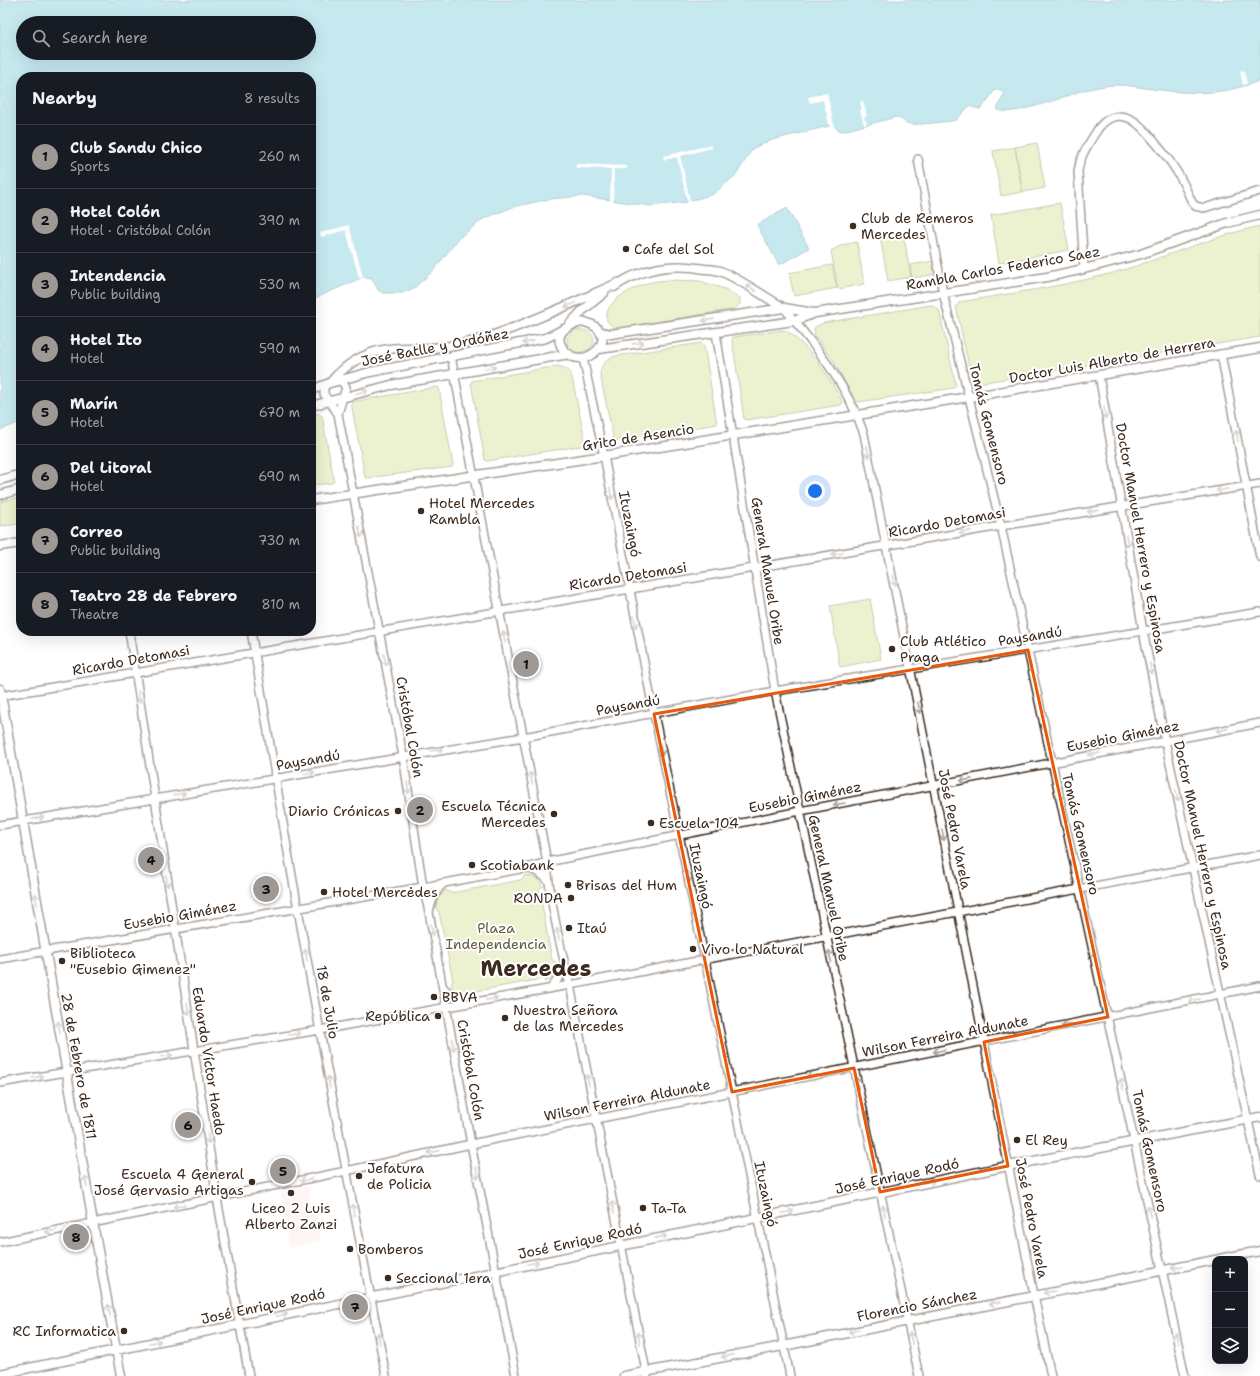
<!DOCTYPE html>
<html lang="en">
<head>
<meta charset="utf-8">
<style>
	:root { --surface:#171b24; --page:#20242c; --text:#f1f3f6; --muted:#9ea1a6; --line:#363941; --accent:#9f9995 }
	body { margin:0; font-family:"Shantell Sans",sans-serif; background:var(--page); color:var(--text) }
	.controls { position:absolute; right:12px; bottom:12px; display:grid; overflow:hidden; border-radius:8px; box-shadow:0 4px 16px #0002 }
	.controls button { width:36px; height:36px; display:grid; place-items:center; padding:0; border:0; border-bottom:1px solid var(--line); background:var(--surface); color:var(--text); font:20px sans-serif }
	.you { position:absolute; left:815px; top:491px; width:14px; height:14px; margin:-10px; border:3px solid #fff; border-radius:50%; background:#1a73e8; box-shadow:0 0 0 6px #1a73e833 }
	.badge { display:grid; place-items:center; width:26px; height:26px; border-radius:50%; background:var(--accent); color:#111; font-size:13px; font-weight:700 }
	.pin { position:absolute; translate:-50% -50%; border:2px solid #fff; box-shadow:0 1px 4px #0006 }
	.list { margin:0; padding:0; list-style:none }
	h2 { display:flex; justify-content:space-between; align-items:center; height:52px; margin:0; padding:0 16px; font-size:17px }
	h2 small { font-size:13px; font-weight:400; color:var(--muted) }
	.list li { display:grid; grid-template-columns:26px 1fr auto; gap:12px; align-items:center; box-sizing:border-box; height:64px; padding:0 16px; border-top:1px solid var(--line) }
	.list b { display:block; font-size:15px; white-space:nowrap }
	.list p { margin:0; font-size:13px; white-space:nowrap; color:var(--muted) }
	.list em { font-size:13px; font-style:normal; color:var(--muted) }
	.icon { flex:none; width:22px; height:22px; fill:none; stroke:currentColor; stroke-width:2; stroke-linecap:round; stroke-linejoin:round }
	.map { position:relative; flex:none; width:1260px; height:1376px; overflow:hidden }
	.search { position:absolute; background:var(--surface); box-shadow:0 4px 16px #0002; left:16px; top:16px; width:300px; height:44px; display:flex; align-items:center; gap:10px; box-sizing:border-box; padding:0 14px; border-radius:22px; color:var(--muted); font-size:15px }
	.panel { position:absolute; background:var(--surface); box-shadow:0 4px 16px #0002; left:16px; top:72px; width:300px; height:564px; border-radius:16px }
	.map>svg:first-child { display:block }
</style>
</head>
<body>
<div class="map">
<svg width="1260" height="1376" viewBox="0 0 1260 1376">
	<rect width="100%" height="100%" fill="#fff"/>
	<filter id="ink" filterUnits="userSpaceOnUse"><feTurbulence type="fractalNoise" baseFrequency=".025" numOctaves="2"/><feDisplacementMap in="SourceGraphic" scale="8" xChannelSelector="R" yChannelSelector="G"/><feConvolveMatrix kernelMatrix="1 2 1 2 8 2 1 2 1" color-interpolation-filters="sRGB"/></filter>
	<g filter="url(#ink)">
		<path fill="#fdebe9" d="M308 1186 313 1210 315 1209 321 1236 319 1237 320 1241 289 1248 283 1217 285 1216 280 1192Z"/>
		<path fill="#d6e396" stroke="#88865a" d="M1037 143 1045 188 1023 192 1015 147Z
			M1015 147 1022 192 1001 196 993 151Z
			M1060 203 1069 250 999 263 991 215Z
			M1260 226V337L979 383 972 380 956 307 960 302C1018 292 1076 285 1133 267 1175 253 1216 236 1260 226Z
			M903 232 911 277 888 281 880 236Z
			M857 242 864 284 838 289 831 251 842 245Z
			M934 261 936 274 912 278 910 265Z
			M832 265 837 288 794 296 789 273Z
			M667 280 700 281 725 289 740 298V304L735 309 619 328H614L607 321C602 302 633 288 648 283 654 281 661 281 667 280Z
			M931 305 939 310 956 385 954 388 858 402H856L833 360 815 336 814 328 817 326 823 323Z
			M576 330C601 327 599 356 573 352L568 347 567 338 572 332Z
			M783 330C790 332 795 337 800 342 818 360 830 379 842 401V404L841 405 746 420 744 419 732 339 734 337Z
			M702 343 704 345 717 424 614 441 600 374C601 364 606 359 616 356Z
			M558 366 567 369 571 373 586 445 487 461 485 460 471 383 472 381Z
			M437 387 439 388 453 465 452 467 367 478 365 477 351 402Z
			M316 413 322 416 334 481 332 483 311 485V414Z
			M21 497V524L0 526V502Z
			M870 599 881 659 840 667 830 606Z
			M525 875 536 878 543 886 539 889 552 960 557 963C558 973 553 978 545 982L542 979 471 992 468 997C459 996 455 993 451 985L453 981 439 912 436 908 437 899 446 890 451 893 521 880Z"/>
		<path fill="#80cedd" stroke="#648c91" fill-rule="evenodd" d="M0 0H1260V81C1249 84 1239 88 1228 90 1207 94 1183 93 1161 90 1137 88 1124 82 1098 87 1092 89 1086 89 1081 91 1066 96 1007 119 997 109L1004 94 1000 89 994 91 982 108 979 109 969 106 956 120 951 121C940 122 920 125 910 124 904 123 902 118 896 117L843 131 839 130 834 126H829L772 140 753 148 736 175 713 194 687 202 651 206 583 196 549 199 513 207 483 219 459 238 433 271 414 288 402 293H383L378 290 372 278 363 277 311 300V77H21V422L0 430ZM23 23H309V53H23Z
			M787 208 809 248 779 265 757 225Z"/>
		<path fill="#fff" d="M1244 70 1247 84 1243 85 1240 71Z
			M827 93 834 125 835 129 833 128H830L823 100 810 103 808 97Z
			M863 101 867 116 864 117 867 124 864 125 860 110 862 109 860 102Z
			M711 145 712 148 680 156 691 204H688L677 157 664 160 663 156Z
			M576 164 627 166V169H614L613 204 610 203 611 169 576 168Z
			M349 225 363 277 359 278 346 230 321 237 320 233Z"/>
		<g fill="none" stroke-linecap="round" stroke-linejoin="round">
			<defs>
				<path id="minor" d="M918 159 943 293 1001 526 1185 1376
					M1084 269 1078 171C1080 156 1088 145 1096 132 1104 118 1119 111 1134 121 1146 129 1169 159 1177 172 1183 181 1187 192 1192 202L1195 206 1204 208 1260 191
					M784 308C816 347 848 386 864 434L1034 1295 1051 1376
					M716 333 775 691 919 1376
					M1221 354 1260 557
					M451 356 547 862C550 903 560 945 570 985L647 1376
					M583 358 604 456 654 714 705 960 790 1376
					M1099 375 1143 631 1165 741 1260 1175
					M324 386V394L338 414 403 756 423 887 429 912 471 1144 516 1376
					M338 414 346 387 341 381
					M129 631 217 1198 249 1376
					M251 631C267 723 281 816 298 909 325 1065 356 1220 386 1376
					M0 696 1001 526 1260 484
					M0 825 523 737 775 691 1260 612
					M526 868C536 870 543 874 549 882
					M429 912C432 900 435 891 444 883
					M0 959 423 887 526 868 547 862 800 811 1260 723
					M443 987 451 995 466 1003
					M551 988 561 975 563 964
					M0 1083 320 1030 570 985 1260 855
					M0 1242 346 1171 471 1144 1260 986"/>
				<path id="tertiary" d="M614 287C641 268 673 263 705 269 710 269 716 270 720 271 740 279 765 297 784 308
					M585 322C627 335 582 376 563 349 551 332 571 323 585 322Z
					M569 325 582 311 604 293
					M600 332 611 334 784 308 814 313
					M599 349 794 321 815 313 1047 277 1084 269 1141 254 1227 223 1260 215
					M330 383C344 366 361 354 383 350 398 346 416 349 431 348 449 347 468 343 485 338 531 323 575 302 618 283
					M311 390 330 383 370 372 546 338 564 329
					M311 406 391 385 569 354
					M0 480 21 474
					M0 495 21 489
					M311 500 604 456 969 397 1260 348
					M0 546 21 543
					M0 689 93 1223 121 1376
					M1219 1259 1260 1251
					M0 1374 1008 1166 1260 1117
					M624 1376 783 1346 1215 1260"/>
			</defs>
			<use href="#minor" stroke="#3b2a1e" stroke-width="10"/>
			<use href="#tertiary" stroke="#3b2a1e" stroke-width="11"/>
			<use href="#minor" stroke="#fff" stroke-width="7"/>
			<use href="#tertiary" stroke="#fff" stroke-width="8"/>
		</g>
		<defs><path id="oneway-shaft" d="M-6 0H5M1.5-3L5.5 0L1.5 3" fill="none" stroke-width="1.6" stroke-linecap="round" stroke-linejoin="round"/></defs>
		<g stroke="#a79f9a">
			<use href="#oneway-shaft" transform="translate(751 288) rotate(-147)"/>
			<use href="#oneway-shaft" transform="translate(570 305) rotate(157)"/>
			<use href="#oneway-shaft" transform="translate(708 320) rotate(172)"/>
			<use href="#oneway-shaft" transform="translate(528 342) rotate(169)"/>
			<use href="#oneway-shaft" transform="translate(638 343) rotate(-9)"/>
			<use href="#oneway-shaft" transform="translate(490 368) rotate(-10)"/>
			<use href="#oneway-shaft" transform="translate(362 392) rotate(-14)"/>
			<use href="#oneway-shaft" transform="translate(1105 413) rotate(80)"/>
			<use href="#oneway-shaft" transform="translate(1237 436) rotate(-101)"/>
			<use href="#oneway-shaft" transform="translate(868 452) rotate(79)"/>
			<use href="#oneway-shaft" transform="translate(1222 490) rotate(171)"/>
			<use href="#oneway-shaft" transform="translate(611 494) rotate(79)"/>
			<use href="#oneway-shaft" transform="translate(1093 511) rotate(171)"/>
			<use href="#oneway-shaft" transform="translate(360 532) rotate(79)"/>
			<use href="#oneway-shaft" transform="translate(965 532) rotate(170)"/>
			<use href="#oneway-shaft" transform="translate(1127 541) rotate(80)"/>
			<use href="#oneway-shaft" transform="translate(837 554) rotate(170)"/>
			<use href="#oneway-shaft" transform="translate(894 580) rotate(79)"/>
			<use href="#oneway-shaft" transform="translate(635 622) rotate(79)"/>
			<use href="#oneway-shaft" transform="translate(504 637) rotate(-101)"/>
			<use href="#oneway-shaft" transform="translate(385 660) rotate(79)"/>
			<use href="#oneway-shaft" transform="translate(1151 669) rotate(79)"/>
			<use href="#oneway-shaft" transform="translate(139 697) rotate(81)"/>
			<use href="#oneway-shaft" transform="translate(919 708) rotate(79)"/>
			<use href="#oneway-shaft" transform="translate(1222 730) rotate(169)"/>
			<use href="#oneway-shaft" transform="translate(437 750) rotate(-9)"/>
			<use href="#oneway-shaft" transform="translate(661 750) rotate(78)"/>
			<use href="#oneway-shaft" transform="translate(1094 754) rotate(169)"/>
			<use href="#oneway-shaft" transform="translate(309 773) rotate(-10)"/>
			<use href="#oneway-shaft" transform="translate(531 778) rotate(-101)"/>
			<use href="#oneway-shaft" transform="translate(966 780) rotate(169)"/>
			<use href="#oneway-shaft" transform="translate(408 788) rotate(82)"/>
			<use href="#oneway-shaft" transform="translate(180 794) rotate(-9)"/>
			<use href="#oneway-shaft" transform="translate(1177 796) rotate(78)"/>
			<use href="#oneway-shaft" transform="translate(839 804) rotate(170)"/>
			<use href="#oneway-shaft" transform="translate(38 818) rotate(-10)"/>
			<use href="#oneway-shaft" transform="translate(943 835) rotate(79)"/>
			<use href="#oneway-shaft" transform="translate(688 877) rotate(78)"/>
			<use href="#oneway-shaft" transform="translate(167 881) rotate(81)"/>
			<use href="#oneway-shaft" transform="translate(36 899) rotate(-99)"/>
			<use href="#oneway-shaft" transform="translate(432 930) rotate(80)"/>
			<use href="#oneway-shaft" transform="translate(558 934) rotate(-101)"/>
			<use href="#oneway-shaft" transform="translate(306 955) rotate(-100)"/>
			<use href="#oneway-shaft" transform="translate(830 956) rotate(-102)"/>
			<use href="#oneway-shaft" transform="translate(1095 957) rotate(-103)"/>
			<use href="#oneway-shaft" transform="translate(492 999) rotate(-10)"/>
			<use href="#oneway-shaft" transform="translate(1194 1000) rotate(169)"/>
			<use href="#oneway-shaft" transform="translate(188 1009) rotate(81)"/>
			<use href="#oneway-shaft" transform="translate(1067 1025) rotate(169)"/>
			<use href="#oneway-shaft" transform="translate(59 1027) rotate(-100)"/>
			<use href="#oneway-shaft" transform="translate(295 1034) rotate(-9)"/>
			<use href="#oneway-shaft" transform="translate(453 1045) rotate(80)"/>
			<use href="#oneway-shaft" transform="translate(939 1051) rotate(169)"/>
			<use href="#oneway-shaft" transform="translate(167 1056) rotate(-9)"/>
			<use href="#oneway-shaft" transform="translate(812 1076) rotate(169)"/>
			<use href="#oneway-shaft" transform="translate(38 1077) rotate(-10)"/>
			<use href="#oneway-shaft" transform="translate(588 1080) rotate(-101)"/>
			<use href="#oneway-shaft" transform="translate(329 1082) rotate(-100)"/>
			<use href="#oneway-shaft" transform="translate(857 1083) rotate(-102)"/>
			<use href="#oneway-shaft" transform="translate(1122 1084) rotate(-102)"/>
			<use href="#oneway-shaft" transform="translate(208 1138) rotate(81)"/>
			<use href="#oneway-shaft" transform="translate(433 1152) rotate(168)"/>
			<use href="#oneway-shaft" transform="translate(477 1173) rotate(79)"/>
			<use href="#oneway-shaft" transform="translate(306 1180) rotate(168)"/>
			<use href="#oneway-shaft" transform="translate(86 1182) rotate(-100)"/>
			<use href="#oneway-shaft" transform="translate(929 1182) rotate(-12)"/>
			<use href="#oneway-shaft" transform="translate(179 1206) rotate(169)"/>
			<use href="#oneway-shaft" transform="translate(613 1207) rotate(-101)"/>
			<use href="#oneway-shaft" transform="translate(353 1210) rotate(-101)"/>
			<use href="#oneway-shaft" transform="translate(884 1211) rotate(-102)"/>
			<use href="#oneway-shaft" transform="translate(1149 1211) rotate(-103)"/>
			<use href="#oneway-shaft" transform="translate(788 1212) rotate(-12)"/>
			<use href="#oneway-shaft" transform="translate(51 1231) rotate(168)"/>
			<use href="#oneway-shaft" transform="translate(661 1237) rotate(-11)"/>
			<use href="#oneway-shaft" transform="translate(533 1263) rotate(-12)"/>
			<use href="#oneway-shaft" transform="translate(1177 1267) rotate(170)"/>
			<use href="#oneway-shaft" transform="translate(1049 1292) rotate(169)"/>
			<use href="#oneway-shaft" transform="translate(995 1303) rotate(169)"/>
			<use href="#oneway-shaft" transform="translate(109 1310) rotate(-101)"/>
			<use href="#oneway-shaft" transform="translate(282 1315) rotate(-12)"/>
			<use href="#oneway-shaft" transform="translate(854 1331) rotate(168)"/>
			<use href="#oneway-shaft" transform="translate(379 1338) rotate(-101)"/>
			<use href="#oneway-shaft" transform="translate(639 1338) rotate(-101)"/>
			<use href="#oneway-shaft" transform="translate(911 1338) rotate(-102)"/>
			<use href="#oneway-shaft" transform="translate(1177 1338) rotate(-102)"/>
			<use href="#oneway-shaft" transform="translate(155 1342) rotate(-12)"/>
			<use href="#oneway-shaft" transform="translate(727 1356) rotate(169)"/>
		</g>
	</g>
	<path d="M0 0H1260V1376H0ZM1028 650 1108 1017 984 1042 1008 1166 880 1192 854 1068 732 1092 654 714Z" fill="#fff" fill-opacity=".55" fill-rule="evenodd"/>
	<path fill="none" stroke="#e8590c" stroke-width="3" stroke-linejoin="round" d="M1028 650 1108 1017 984 1042 1008 1166 880 1192 854 1068 732 1092 654 714Z"/>
	<g fill="#3b2a1e" stroke="#fff" stroke-width="1.5">
		<circle cx="853" cy="226" r="4"/>
		<circle cx="626" cy="249" r="4"/>
		<circle cx="421" cy="511" r="4"/>
		<circle cx="892" cy="649" r="4"/>
		<circle cx="398" cy="811" r="4"/>
		<circle cx="554" cy="814" r="4"/>
		<circle cx="651" cy="823" r="4"/>
		<circle cx="472" cy="865" r="4"/>
		<circle cx="568" cy="885" r="4"/>
		<circle cx="324" cy="892" r="4"/>
		<circle cx="571" cy="898" r="4"/>
		<circle cx="569" cy="928" r="4"/>
		<circle cx="693" cy="949" r="4"/>
		<circle cx="62" cy="961" r="4"/>
		<circle cx="434" cy="997" r="4"/>
		<circle cx="438" cy="1016" r="4"/>
		<circle cx="505" cy="1018" r="4"/>
		<circle cx="1017" cy="1140" r="4"/>
		<circle cx="359" cy="1176" r="4"/>
		<circle cx="252" cy="1182" r="4"/>
		<circle cx="291" cy="1193" r="4"/>
		<circle cx="643" cy="1208" r="4"/>
		<circle cx="350" cy="1249" r="4"/>
		<circle cx="388" cy="1278" r="4"/>
		<circle cx="124" cy="1331" r="4"/>
	</g>
	<g text-anchor="middle" stroke-width="4" stroke-linejoin="round" paint-order="stroke">
		<g font-size="14" fill="#3b2a1e" stroke="#fff" text-anchor="start">
			<text x="861" y="223">Club de Remeros<tspan x="861" dy="16">Mercedes</tspan></text>
			<text x="634" y="254">Cafe del Sol</text>
			<text x="429" y="508">Hotel Mercedes<tspan x="429" dy="16">Rambla</tspan></text>
			<text x="900" y="646">Club Atlético<tspan x="900" dy="16">Praga</tspan></text>
			<text x="546" y="811" text-anchor="end">Escuela Técnica<tspan x="546" dy="16">Mercedes</tspan></text>
			<text x="390" y="816" text-anchor="end">Diario Crónicas</text>
			<text x="659" y="828">Escuela 104</text>
			<text x="480" y="870">Scotiabank</text>
			<text x="576" y="890">Brisas del Hum</text>
			<text x="332" y="897">Hotel Mercėdes</text>
			<text x="563" y="903" text-anchor="end">RONDA</text>
			<text x="577" y="933">Itaú</text>
			<text x="701" y="954">Vivo lo Natural</text>
			<text x="70" y="958">Biblioteca<tspan x="70" dy="16">"Eusebio Gimenez"</tspan></text>
			<text x="442" y="1002">BBVA</text>
			<text x="513" y="1015">Nuestra Señora<tspan x="513" dy="16">de las Mercedes</tspan></text>
			<text x="430" y="1021" text-anchor="end">República</text>
			<text x="1025" y="1145">El Rey</text>
			<text x="367" y="1173">Jefatura<tspan x="367" dy="16">de Policia</tspan></text>
			<text x="244" y="1179" text-anchor="end">Escuela 4 General<tspan x="244" dy="16">José Gervasio Artigas</tspan></text>
			<text x="291" y="1213" text-anchor="middle">Liceo 2 Luis<tspan x="291" dy="16">Alberto Zanzi</tspan></text>
			<text x="651" y="1213">Ta-Ta</text>
			<text x="358" y="1254">Bomberos</text>
			<text x="396" y="1283">Seccional 1era</text>
			<text x="116" y="1336" text-anchor="end">RC Informatica</text>
		</g>
		<g font-size="14" fill="#3b2a1e" stroke="#fff">
			<text transform="translate(1003 268) rotate(-10)" y="5">Rambla Carlos Federico Saez</text>
			<text transform="translate(435 347) rotate(-11)" y="5">José Batlle y Ordóñez</text>
			<text transform="translate(1112 360) rotate(-10)" y="5">Doctor Luis Alberto de Herrera</text>
			<text transform="translate(989 424) rotate(76)" y="5">Tomás Gomensoro</text>
			<text transform="translate(638 437) rotate(-9)" y="5">Grito de Asencio</text>
			<text transform="translate(947 522) rotate(-10)" y="5">Ricardo Detomasi</text>
			<text transform="translate(630 524) rotate(79)" y="5">Ituzaingó</text>
			<text transform="translate(1141 538) rotate(80)" y="5">Doctor Manuel Herrero y Espinosa</text>
			<text transform="translate(768 571) rotate(81)" y="5">General Manuel Oribe</text>
			<text transform="translate(628 576) rotate(-9)" y="5">Ricardo Detomasi</text>
			<text transform="translate(1030 636) rotate(-9)" y="5">Paysandú</text>
			<text transform="translate(131 660) rotate(-10)" y="5">Ricardo Detomasi</text>
			<text transform="translate(628 705) rotate(-10)" y="5">Paysandú</text>
			<text transform="translate(410 727) rotate(80)" y="5">Cristóbal Colón</text>
			<text transform="translate(1123 736) rotate(-11)" y="5">Eusebio Giménez</text>
			<text transform="translate(308 760) rotate(-10)" y="5">Paysandú</text>
			<text transform="translate(805 797) rotate(-11)" y="5">Eusebio Giménez</text>
			<text transform="translate(955 829) rotate(79)" y="5">José Pedro Varela</text>
			<text transform="translate(1081 834) rotate(77)" y="5">Tomás Gomensoro</text>
			<text transform="translate(1203 855) rotate(78)" y="5">Doctor Manuel Herrero y Espinosa</text>
			<text transform="translate(701 876) rotate(78)" y="5">Ituzaingó</text>
			<text transform="translate(829 888) rotate(78)" y="5">General Manuel Oribe</text>
			<text transform="translate(180 915) rotate(-10)" y="5">Eusebio Giménez</text>
			<text transform="translate(328 1002) rotate(80)" y="5">18 de Julio</text>
			<text transform="translate(945 1036) rotate(-11)" y="5">Wilson Ferreira Aldunate</text>
			<text transform="translate(209 1061) rotate(81)" y="5">Eduardo Víctor Haedo</text>
			<text transform="translate(79 1066) rotate(80)" y="5">28 de Febrero de 1811</text>
			<text transform="translate(471 1070) rotate(80)" y="5">Cristóbal Colón</text>
			<text transform="translate(627 1100) rotate(-11)" y="5">Wilson Ferreira Aldunate</text>
			<text transform="translate(1150 1151) rotate(78)" y="5">Tomás Gomensoro</text>
			<text transform="translate(897 1176) rotate(-12)" y="5">José Enrique Rodó</text>
			<text transform="translate(766 1194) rotate(78)" y="5">Ituzaingó</text>
			<text transform="translate(1032 1218) rotate(79)" y="5">José Pedro Varela</text>
			<text transform="translate(580 1241) rotate(-12)" y="5">José Enrique Rodó</text>
			<text transform="translate(917 1305) rotate(-11)" y="5">Florencio Sánchez</text>
			<text transform="translate(263 1306) rotate(-12)" y="5">José Enrique Rodó</text>
		</g>
		<g font-size="14" fill="#62583c" stroke="#fff">
			<text x="496" y="933">Plaza<tspan x="496" dy="16">Independencia</tspan></text>
		</g>
		<g font-size="22" font-weight="bold" fill="#3b2a1e" stroke="#fff">
			<text x="536" y="976">Mercedes</text>
		</g>
	</g>
</svg>
<div class="controls">
<button>+</button>
<button>−</button>
<button><svg class="icon" aria-label="layers" viewBox="0 0 24 24"><path d="M12 4l9 5-9 5-9-5zM3 14l9 5 9-5"/></svg></button>
</div>
<div class="you"></div>
<div class="pin badge" style="left:526px;top:664px">1</div>
<div class="pin badge" style="left:420px;top:810px">2</div>
<div class="pin badge" style="left:266px;top:889px">3</div>
<div class="pin badge" style="left:151px;top:860px">4</div>
<div class="pin badge" style="left:283px;top:1171px">5</div>
<div class="pin badge" style="left:188px;top:1125px">6</div>
<div class="pin badge" style="left:355px;top:1307px">7</div>
<div class="pin badge" style="left:76px;top:1237px">8</div>
<div class="search"><svg class="icon" aria-label="search" viewBox="0 0 24 24"><circle cx="10" cy="10" r="6"/><path d="M15 15l6 6"/></svg>Search here</div>
<section class="panel">
<h2>Nearby<small>8 results</small></h2>
<ul class="list">
<li><span class="badge">1</span><div><b>Club Sandu Chico</b><p>Sports</p></div><em>260 m</em></li>
<li><span class="badge">2</span><div><b>Hotel Colón</b><p>Hotel · Cristóbal Colón</p></div><em>390 m</em></li>
<li><span class="badge">3</span><div><b>Intendencia</b><p>Public building</p></div><em>530 m</em></li>
<li><span class="badge">4</span><div><b>Hotel Ito</b><p>Hotel</p></div><em>590 m</em></li>
<li><span class="badge">5</span><div><b>Marín</b><p>Hotel</p></div><em>670 m</em></li>
<li><span class="badge">6</span><div><b>Del Litoral</b><p>Hotel</p></div><em>690 m</em></li>
<li><span class="badge">7</span><div><b>Correo</b><p>Public building</p></div><em>730 m</em></li>
<li><span class="badge">8</span><div><b>Teatro 28 de Febrero</b><p>Theatre</p></div><em>810 m</em></li>
</ul>
</section>
</div>
</body>
</html>
